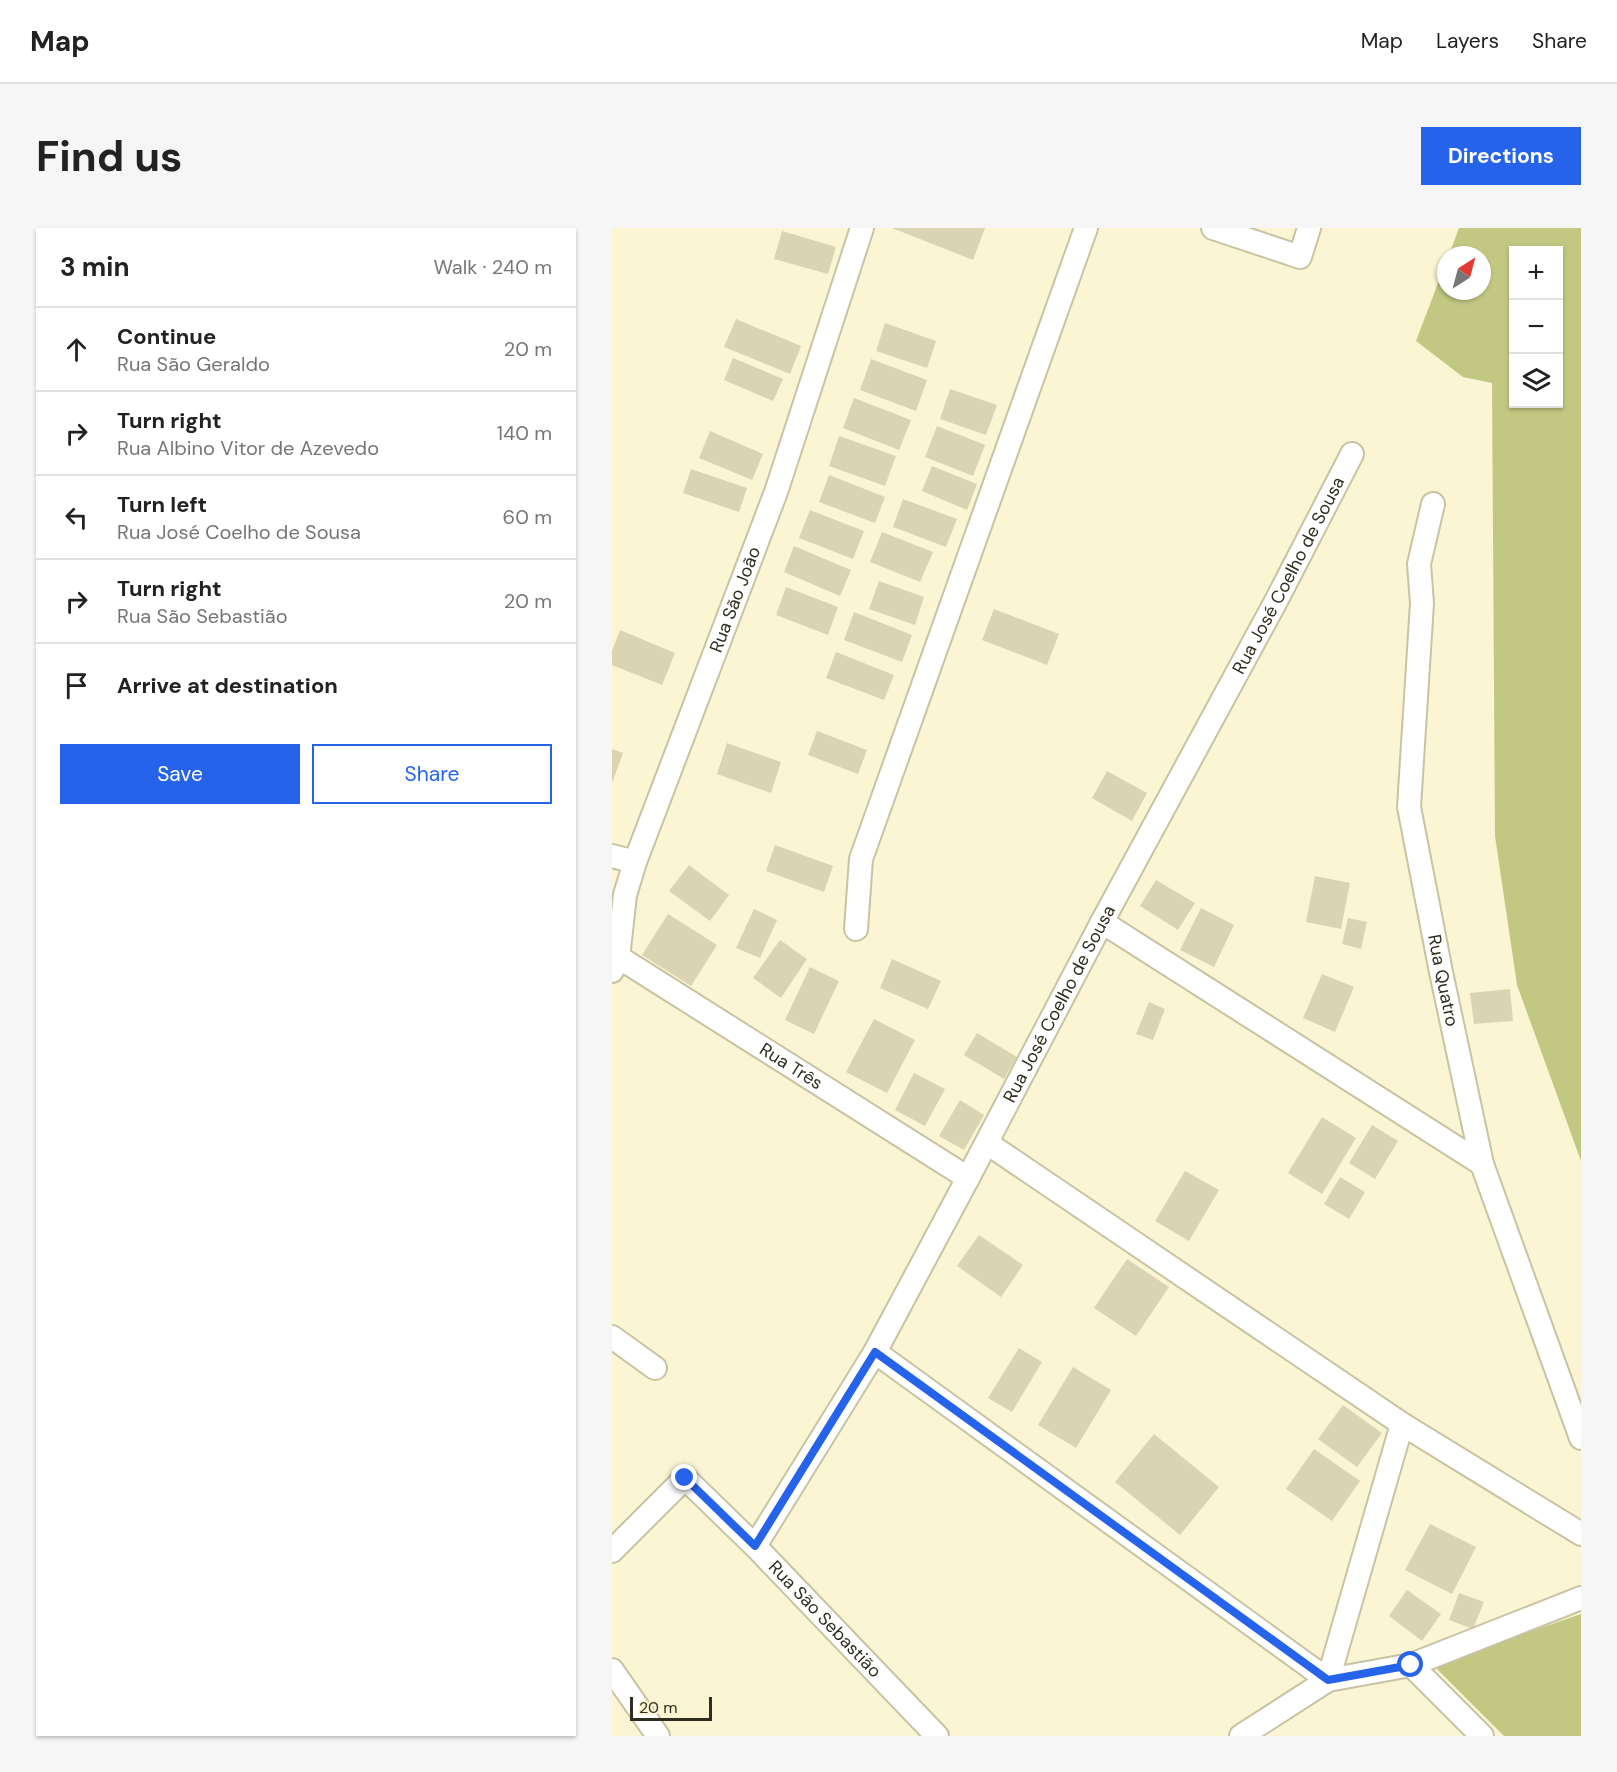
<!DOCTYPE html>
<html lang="en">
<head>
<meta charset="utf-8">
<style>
	:root { --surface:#fff; --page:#f6f6f6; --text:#222; --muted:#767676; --line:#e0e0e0; --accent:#2563eb }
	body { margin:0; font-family:"DM Sans",sans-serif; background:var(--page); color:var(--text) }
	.controls { position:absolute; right:18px; top:18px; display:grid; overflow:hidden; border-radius:0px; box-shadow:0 2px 4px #0004 }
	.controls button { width:54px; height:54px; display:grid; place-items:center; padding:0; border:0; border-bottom:2px solid var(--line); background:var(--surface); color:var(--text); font:30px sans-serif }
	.compass { position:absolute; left:825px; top:18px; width:54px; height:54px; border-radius:50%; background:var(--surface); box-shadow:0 2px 4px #0004; rotate:36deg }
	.scale { position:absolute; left:18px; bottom:15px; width:82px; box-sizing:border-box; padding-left:6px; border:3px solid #2f2d20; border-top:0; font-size:16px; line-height:21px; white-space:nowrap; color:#2f2d20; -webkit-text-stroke:4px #fbf5d3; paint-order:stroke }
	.stop { position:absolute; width:18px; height:18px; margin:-14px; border:4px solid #2563eb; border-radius:50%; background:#fff }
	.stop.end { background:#2563eb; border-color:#fff; box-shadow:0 2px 6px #0008 }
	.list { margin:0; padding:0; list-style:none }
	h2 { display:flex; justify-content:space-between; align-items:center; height:78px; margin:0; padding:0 24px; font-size:26px }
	h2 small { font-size:20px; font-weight:400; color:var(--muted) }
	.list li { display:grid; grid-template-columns:39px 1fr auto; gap:18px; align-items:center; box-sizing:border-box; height:84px; padding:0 24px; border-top:2px solid var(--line) }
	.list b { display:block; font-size:22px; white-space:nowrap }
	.list p { margin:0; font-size:20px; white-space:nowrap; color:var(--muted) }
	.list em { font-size:20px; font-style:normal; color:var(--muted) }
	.actions { display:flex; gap:12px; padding:18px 24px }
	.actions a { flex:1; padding:14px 0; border:2px solid var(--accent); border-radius:0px; text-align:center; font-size:21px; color:var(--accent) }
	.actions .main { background:var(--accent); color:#fff }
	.icon { flex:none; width:33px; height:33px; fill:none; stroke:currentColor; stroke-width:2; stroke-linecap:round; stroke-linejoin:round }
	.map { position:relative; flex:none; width:969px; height:1508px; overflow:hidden; border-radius:0px }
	header { display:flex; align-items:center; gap:36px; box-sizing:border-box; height:84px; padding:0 30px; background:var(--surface); border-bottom:2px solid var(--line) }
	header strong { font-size:28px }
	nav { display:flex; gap:33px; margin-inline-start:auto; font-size:21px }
	.intro { display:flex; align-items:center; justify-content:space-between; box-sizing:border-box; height:144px; padding:0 36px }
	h1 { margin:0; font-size:42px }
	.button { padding:15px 27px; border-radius:0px; background:var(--accent); color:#fff; font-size:21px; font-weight:700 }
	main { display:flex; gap:36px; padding:0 36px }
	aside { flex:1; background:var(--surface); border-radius:0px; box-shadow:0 2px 4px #0004 }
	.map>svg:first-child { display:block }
</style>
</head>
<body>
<header>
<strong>Map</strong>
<nav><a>Map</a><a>Layers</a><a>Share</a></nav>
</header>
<div class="intro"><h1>Find us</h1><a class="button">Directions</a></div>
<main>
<aside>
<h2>3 min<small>Walk · 240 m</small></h2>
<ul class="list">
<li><svg class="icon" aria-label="ahead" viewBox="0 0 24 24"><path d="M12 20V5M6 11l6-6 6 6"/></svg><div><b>Continue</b><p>Rua São Geraldo</p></div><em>20 m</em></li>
<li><svg class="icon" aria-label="right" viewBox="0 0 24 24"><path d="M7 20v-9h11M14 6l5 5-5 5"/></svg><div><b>Turn right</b><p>Rua Albino Vitor de Azevedo</p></div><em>140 m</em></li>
<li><svg class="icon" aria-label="left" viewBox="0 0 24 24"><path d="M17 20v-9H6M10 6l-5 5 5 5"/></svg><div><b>Turn left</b><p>Rua José Coelho de Sousa</p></div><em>60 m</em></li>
<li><svg class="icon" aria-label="right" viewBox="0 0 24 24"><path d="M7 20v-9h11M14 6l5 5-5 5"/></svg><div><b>Turn right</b><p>Rua São Sebastião</p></div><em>20 m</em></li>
<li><svg class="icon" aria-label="arrive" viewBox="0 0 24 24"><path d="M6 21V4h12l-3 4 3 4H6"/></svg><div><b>Arrive at destination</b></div></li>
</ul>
<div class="actions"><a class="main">Save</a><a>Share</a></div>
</aside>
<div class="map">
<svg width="969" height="1508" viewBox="0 0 969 1508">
	<rect width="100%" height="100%" fill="#fbf5d3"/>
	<path fill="#c2c882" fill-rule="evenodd" d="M847 0H969V933L905 757 883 608 880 155 851 149 804 113 834 34V63H870V27H837ZM902 22H946V176H902Z
		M969 1386V1508H892L821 1437Z"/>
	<path fill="#dad4b3" d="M280 0H373L361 32Z
		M170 3 224 19 216 46 162 31Z
		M124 91 189 118 178 146 112 119Z
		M273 95 324 113 315 140 264 123Z
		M121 130 171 151 161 173 112 152Z
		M259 131 315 152 304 183 248 162Z
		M338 161 385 177 374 207 328 191Z
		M242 170 299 192 287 222 231 200Z
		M325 198 373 217 361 248 313 229Z
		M98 203 151 226 140 252 87 230Z
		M227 208 284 228 273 258 217 238Z
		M320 238 365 256 355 282 310 263Z
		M79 241 135 260 127 284 71 265Z
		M217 247 273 269 263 295 207 274Z
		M291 271 345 291 334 319 281 299Z
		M198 282 252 303 241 331 187 310Z
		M270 304 321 324 308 354 258 334Z
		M182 318 239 342 228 368 172 344Z
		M267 353 312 369 303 397 257 381Z
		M174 359 226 379 216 407 164 387Z
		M382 381 447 406 435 437 370 412Z
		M242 384 300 407 290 434 232 412Z
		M8 402 63 425 50 457 0 437V423Z
		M224 424 282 447 272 472 214 450Z
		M205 503 255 522 246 546 196 527Z
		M115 515 169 534 159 565 105 546Z
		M0 521 11 525 0 555Z
		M495 543 535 565 520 593 480 570Z
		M163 617 221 638 212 664 154 643Z
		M77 637 117 667 98 693 57 663Z
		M703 648 738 655 729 701 694 694Z
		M544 652 583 675 566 702 528 678Z
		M589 680 622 697 602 739 568 722Z
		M142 681 165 692 148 730 124 720Z
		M56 686 105 717 79 758 30 727Z
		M736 690 755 694 749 721 730 716Z
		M168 712 195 731 169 770 141 750Z
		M280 731 329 753 316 781 268 760Z
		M198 739 227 753 202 806 173 792Z
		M710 746 742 759 723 804 691 790Z
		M898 761 901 793 862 796 858 765Z
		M537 774 553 781 541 812 524 806Z
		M262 791 303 812 275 865 234 844Z
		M365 805 405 829 392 851 352 827Z
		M302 845 333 861 313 898 283 882Z
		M348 872 372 887 352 922 327 908Z
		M710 889 744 910 710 966 676 945Z
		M760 897 786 913 763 951 737 935Z
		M573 943 607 962 577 1013 543 993Z
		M728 949 753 964 737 991 712 976Z
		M367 1007 411 1037 389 1069 345 1038Z
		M515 1031 557 1059 524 1108 482 1080Z
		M407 1120 430 1134 400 1184 376 1170Z
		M461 1139 499 1162 464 1220 426 1197Z
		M731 1177 770 1205 745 1239 706 1211Z
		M542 1206 607 1259 568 1307 503 1254Z
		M702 1221 748 1253 720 1293 674 1261Z
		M818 1296 864 1319 840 1366 793 1342Z
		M795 1362 829 1386 810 1413 777 1388Z
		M847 1365 872 1374 861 1401 837 1392Z"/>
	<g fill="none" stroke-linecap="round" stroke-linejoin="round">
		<defs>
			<g id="minor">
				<path d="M601 0 688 29 697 0"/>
				<path id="s1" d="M821 276 807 336 810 375 797 579 829 744 870 936 969 1210"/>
				<path d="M0 628 23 634"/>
				<path d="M490 694 870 936"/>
				<path d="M244 701 249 631 474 0"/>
				<path id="s2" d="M0 725 356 950"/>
				<path id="s3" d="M0 743 6 730 13 667 23 634 164 264 250 0"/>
				<path d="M375 915 790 1196 969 1306"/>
				<path d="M0 1109 43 1140"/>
				<path d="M263 1124 716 1452 790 1196"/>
				<path id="s4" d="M143 1318 263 1124 356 950 490 694 663 375 740 226"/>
				<path id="s5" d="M0 1323 73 1250 143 1318 325 1508"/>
				<path d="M799 1437 870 1508"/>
				<path d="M0 1442 46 1508"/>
				<path d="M629 1508 716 1452 799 1437 969 1370"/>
			</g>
		</defs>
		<use href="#minor" stroke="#c9c3a3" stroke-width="26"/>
		<use href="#minor" stroke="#fff" stroke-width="22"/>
	</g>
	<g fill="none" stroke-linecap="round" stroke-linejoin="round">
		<path stroke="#2563eb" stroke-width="8" d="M73 1250 143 1318 263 1124 716 1452 799 1437"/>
	</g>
	<g text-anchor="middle" stroke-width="4.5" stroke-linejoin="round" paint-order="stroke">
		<g font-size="18" fill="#2f2d20" stroke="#fbf5d3">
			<text dy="6" stroke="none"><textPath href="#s4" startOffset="1108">Rua José Coelho de Sousa</textPath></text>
			<text dy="6" stroke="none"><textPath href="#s3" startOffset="393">Rua São João</textPath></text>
			<text dy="6" stroke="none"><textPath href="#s1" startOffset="482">Rua Quatro</textPath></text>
			<text dy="6" stroke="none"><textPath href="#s4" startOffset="622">Rua José Coelho de Sousa</textPath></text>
			<text dy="6" stroke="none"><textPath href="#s2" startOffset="212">Rua Três</textPath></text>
			<text dy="6" stroke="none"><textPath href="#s5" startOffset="302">Rua São Sebastião</textPath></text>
		</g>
	</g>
</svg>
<div class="controls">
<button>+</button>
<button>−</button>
<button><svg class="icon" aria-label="layers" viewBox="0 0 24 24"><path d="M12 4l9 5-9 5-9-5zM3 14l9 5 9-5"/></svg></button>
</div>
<svg class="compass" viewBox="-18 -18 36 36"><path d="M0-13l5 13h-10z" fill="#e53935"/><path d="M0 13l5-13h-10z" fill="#767676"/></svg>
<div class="scale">20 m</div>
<div class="stop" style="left:799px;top:1437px"></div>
<div class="stop end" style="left:73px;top:1250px"></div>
</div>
</main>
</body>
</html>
